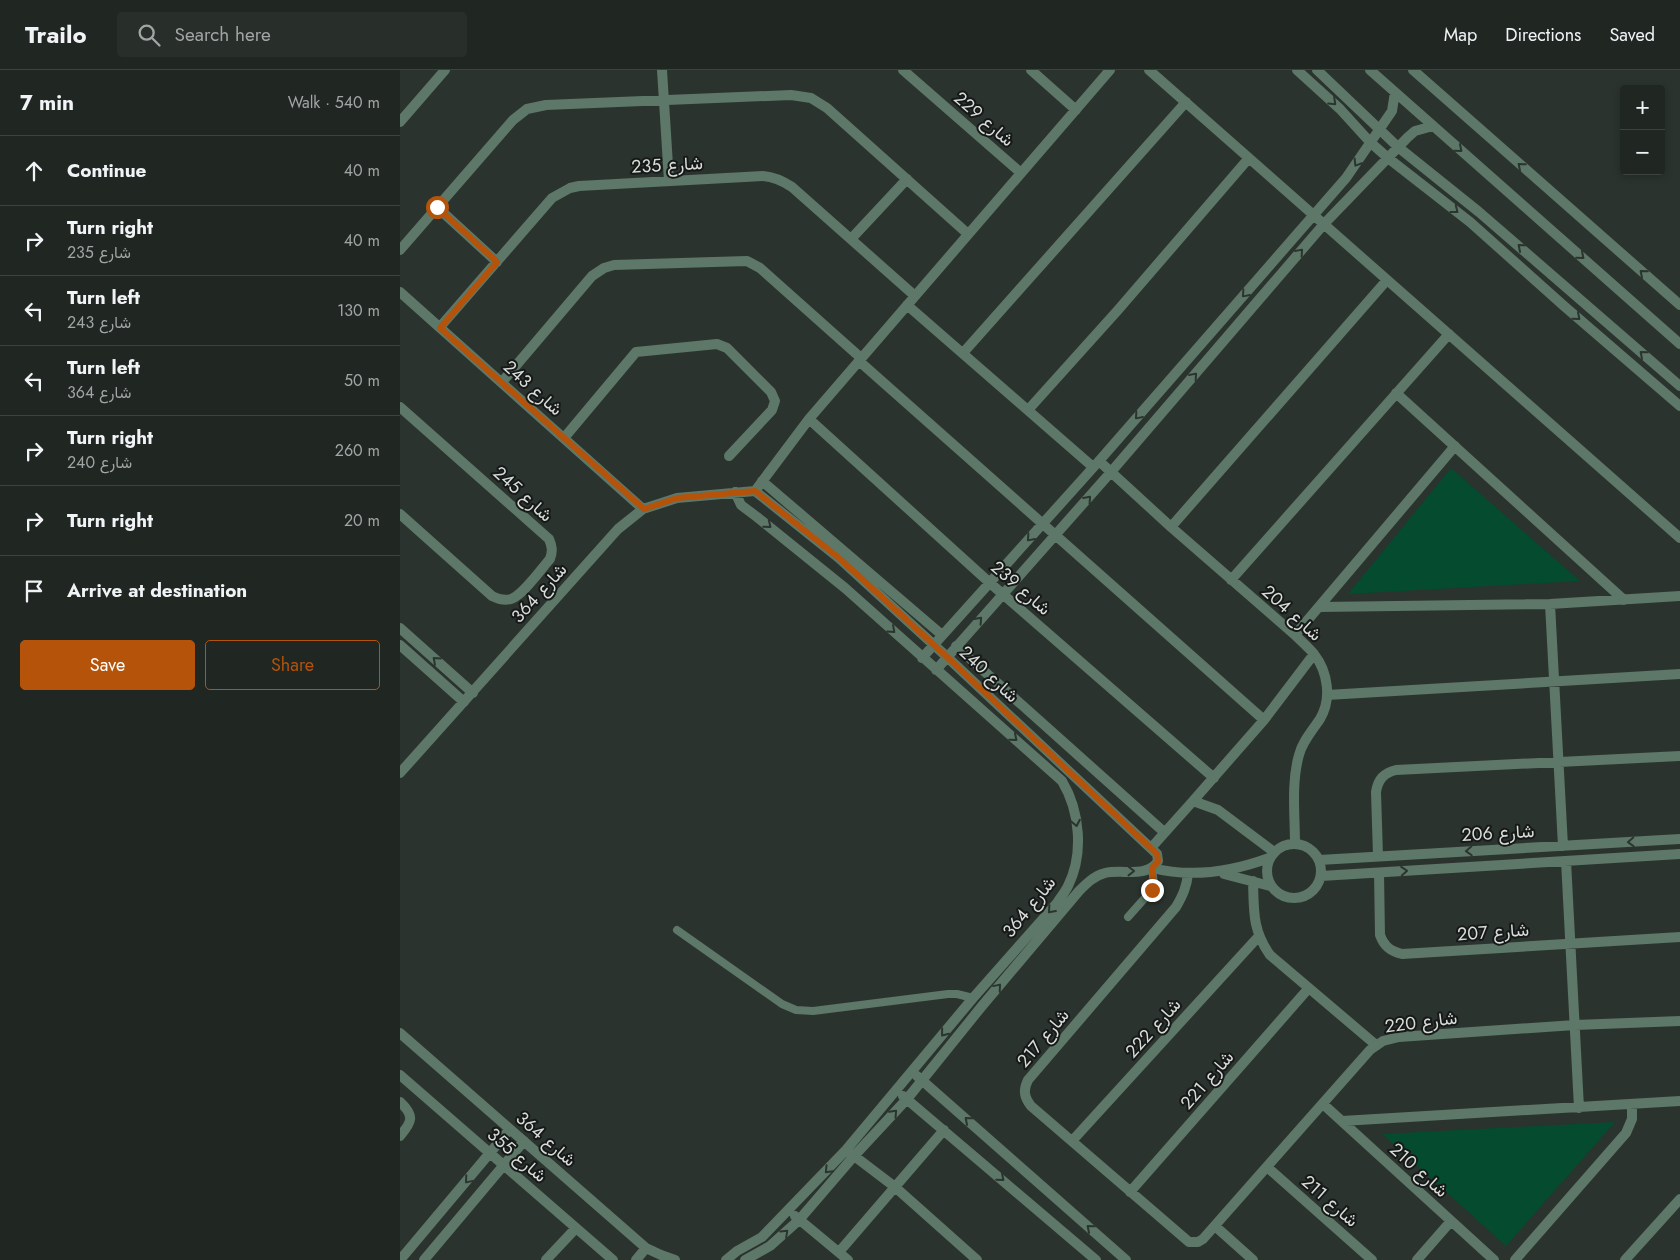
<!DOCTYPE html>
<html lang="en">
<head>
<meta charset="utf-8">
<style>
	:root { --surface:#202622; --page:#282e2a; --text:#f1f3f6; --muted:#a2a5a5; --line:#3d4340; --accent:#b45309 }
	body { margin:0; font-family:Jost,Vazirmatn,sans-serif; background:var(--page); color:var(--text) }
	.controls { position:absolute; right:15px; top:15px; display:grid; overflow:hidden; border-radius:5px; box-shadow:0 2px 8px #0003 }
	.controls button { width:45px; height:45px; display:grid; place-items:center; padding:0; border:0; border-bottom:1px solid var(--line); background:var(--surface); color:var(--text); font:25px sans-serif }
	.stop { position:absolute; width:15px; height:15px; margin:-11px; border:4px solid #b45309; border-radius:50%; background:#fff }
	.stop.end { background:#b45309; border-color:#fff; box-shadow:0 1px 5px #0008 }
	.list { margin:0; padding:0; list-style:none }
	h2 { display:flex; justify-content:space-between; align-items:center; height:65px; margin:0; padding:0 20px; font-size:21px }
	h2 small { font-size:16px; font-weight:400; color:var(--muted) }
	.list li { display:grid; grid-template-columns:32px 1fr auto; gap:15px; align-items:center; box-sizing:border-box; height:70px; padding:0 20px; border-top:1px solid var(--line) }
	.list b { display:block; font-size:19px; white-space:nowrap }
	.list p { margin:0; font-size:16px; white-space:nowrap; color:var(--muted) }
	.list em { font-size:16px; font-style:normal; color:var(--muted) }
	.actions { display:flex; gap:10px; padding:15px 20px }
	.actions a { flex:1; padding:11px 0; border:1px solid var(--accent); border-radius:5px; text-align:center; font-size:18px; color:var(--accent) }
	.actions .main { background:var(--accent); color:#fff }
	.icon { flex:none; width:28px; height:28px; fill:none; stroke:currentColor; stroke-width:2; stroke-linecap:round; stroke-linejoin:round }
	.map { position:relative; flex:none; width:1280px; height:1190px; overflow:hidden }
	header { display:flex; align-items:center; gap:30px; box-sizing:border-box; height:70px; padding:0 25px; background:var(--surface); border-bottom:1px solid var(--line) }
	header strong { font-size:24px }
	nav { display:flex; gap:28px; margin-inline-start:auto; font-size:18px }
	.search { width:350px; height:45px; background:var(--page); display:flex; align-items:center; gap:12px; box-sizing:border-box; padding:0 18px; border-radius:5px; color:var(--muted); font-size:19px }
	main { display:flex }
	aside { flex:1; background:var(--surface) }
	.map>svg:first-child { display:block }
</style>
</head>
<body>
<header>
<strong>Trailo</strong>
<div class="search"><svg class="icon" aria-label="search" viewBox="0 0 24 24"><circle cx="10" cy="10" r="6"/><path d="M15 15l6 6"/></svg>Search here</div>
<nav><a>Map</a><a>Directions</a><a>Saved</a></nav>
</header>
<main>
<aside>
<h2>7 min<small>Walk · 540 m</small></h2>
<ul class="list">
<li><svg class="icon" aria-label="ahead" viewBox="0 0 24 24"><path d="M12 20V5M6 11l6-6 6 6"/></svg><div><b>Continue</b></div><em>40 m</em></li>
<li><svg class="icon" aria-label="right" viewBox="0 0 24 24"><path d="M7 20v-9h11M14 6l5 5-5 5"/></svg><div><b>Turn right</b><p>شارع 235</p></div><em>40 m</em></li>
<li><svg class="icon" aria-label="left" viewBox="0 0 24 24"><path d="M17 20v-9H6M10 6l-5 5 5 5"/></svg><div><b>Turn left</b><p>شارع 243</p></div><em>130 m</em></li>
<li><svg class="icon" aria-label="left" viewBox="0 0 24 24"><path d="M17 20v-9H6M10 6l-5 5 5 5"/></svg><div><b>Turn left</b><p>شارع 364</p></div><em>50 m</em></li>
<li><svg class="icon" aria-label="right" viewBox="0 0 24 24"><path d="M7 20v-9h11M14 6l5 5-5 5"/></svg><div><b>Turn right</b><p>شارع 240</p></div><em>260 m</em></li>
<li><svg class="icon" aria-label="right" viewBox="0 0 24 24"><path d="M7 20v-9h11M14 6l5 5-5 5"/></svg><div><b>Turn right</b></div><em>20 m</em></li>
<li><svg class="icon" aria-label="arrive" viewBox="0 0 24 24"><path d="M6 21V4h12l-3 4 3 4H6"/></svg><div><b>Arrive at destination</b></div></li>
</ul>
<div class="actions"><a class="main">Save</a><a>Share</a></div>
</aside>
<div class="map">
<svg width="1280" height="1190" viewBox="0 0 1280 1190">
	<rect width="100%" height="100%" fill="#2b332e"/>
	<path fill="#044b2f" d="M1051 398 1180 511 948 524Z
		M1215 1052 1106 1176 982 1064Z"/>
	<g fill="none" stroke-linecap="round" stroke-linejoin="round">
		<path stroke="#5d7768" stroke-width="8" d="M728 847 752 820 754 814 752 798
			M277 860 382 934 396 940 413 941 548 924H557L573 928"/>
		<path stroke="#5d7768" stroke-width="10" d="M262 0 269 111
			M503 0 621 103
			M631 0 676 40
			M749 0 1280 468
			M897 0 940 39 970 72 988 88 1070 152 1164 236 1280 336
			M917 0 998 77 1079 142 1280 316
			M970 0 1280 274
			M1013 0 1280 235
			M0 52 45 0
			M37 137 97 192
			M451 169 507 109
			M0 180 113 50 127 39 146 35 391 25 411 28 427 38 568 164
			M0 222 243 439
			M507 235 693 397
			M40 257 152 128 170 118 179 116 363 106C375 107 383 111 392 117L515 226
			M563 283 786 32
			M459 291 864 650
			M102 312 192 206 204 198 214 195 347 191 360 198 461 288
			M996 323 1224 530
			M0 337 149 469C152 476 153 481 150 489 141 499 123 525 111 529 104 531 98 529 92 526L0 444
			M628 340 718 240 849 88
			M409 349 590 513 814 708
			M164 368 236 282 317 274 327 278 371 322 375 331 372 340 329 386
			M699 391 771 457 895 565C901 571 908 577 914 584 928 602 932 629 920 649 912 661 902 672 899 685 891 713 895 745 895 774
			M362 411 542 565
			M355 421 409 349 710 0
			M771 457 987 210
			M831 510 1049 264
			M1150 534 1163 776
			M920 537 1150 534 1280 526
			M0 558 73 623
			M895 565 1055 376
			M0 575 64 632
			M556 576 764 762
			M522 588 699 391 946 108 992 41 995 22
			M536 600 711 402 924 154 1008 67 1015 61 1033 56
			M927 625 1280 604
			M0 703 218 459 243 439 277 428 355 421
			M867 801a27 27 0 1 1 54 0a27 27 0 1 1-54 0Z
			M751 778 793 731
			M874 782 818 740 793 731 864 650 914 584
			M978 786 976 722C978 709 984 703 996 700L1280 686
			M919 790 1280 769
			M1166 791 1179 1038
			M752 798C792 808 831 802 869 788
			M788 803C787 816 783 825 776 837L628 1010C623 1020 624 1027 631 1036L789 1172H798L803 1169 970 980 983 971 999 967 1175 955 1280 951
			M979 803 980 865C984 876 990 881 1002 884L1280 867
			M824 804 870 816
			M921 806 1280 784
			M853 811C854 840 852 860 870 885L976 975
			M0 963 246 1178 261 1185 275 1190
			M0 1005 213 1190
			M517 1006 726 1190
			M503 1026 696 1190
			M0 1032C15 1046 12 1052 0 1066
			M923 1034 1094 1190
			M942 1051 1280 1031
			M672 1071 859 866
			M449 1082 495 1117 577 1190
			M867 1097 972 1190
			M730 1122 908 919
			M395 1146 448 1190
			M815 1156 853 1190
			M439 1182 544 1060
			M0 1190 110 1059
			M24 1190 124 1071
			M146 1190 176 1158
			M236 1190 246 1178
			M326 1190 337 1181 362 1167 446 1080 573 928 657 833C661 827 665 822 668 816 684 784 680 741 662 711L445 518 357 447 341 435 335 422
			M345 1190 370 1176 399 1150 454 1086 507 1029 582 936 679 821C687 813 694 806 705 803 722 799 748 808 758 791L757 784 546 586 439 488 355 421
			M1017 1190 1051 1151
			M1115 1190 1226 1063 1232 1049V1035
			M1225 1190 1280 1129"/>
	</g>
	<defs><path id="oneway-chevron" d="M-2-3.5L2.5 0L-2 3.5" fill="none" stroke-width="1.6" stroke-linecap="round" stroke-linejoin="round" transform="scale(1.25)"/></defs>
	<g stroke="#2b352f">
		<use href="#oneway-chevron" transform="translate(933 32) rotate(43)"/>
		<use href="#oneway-chevron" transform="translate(1059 79) rotate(41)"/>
		<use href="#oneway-chevron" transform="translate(957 93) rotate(122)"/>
		<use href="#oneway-chevron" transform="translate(1121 96) rotate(-139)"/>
		<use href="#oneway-chevron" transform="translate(1055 140) rotate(38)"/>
		<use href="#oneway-chevron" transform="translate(1121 177) rotate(-139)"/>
		<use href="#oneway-chevron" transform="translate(900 182) rotate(-49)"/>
		<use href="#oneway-chevron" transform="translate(1181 186) rotate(41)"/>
		<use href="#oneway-chevron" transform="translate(1243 203) rotate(-139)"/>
		<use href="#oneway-chevron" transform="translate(845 224) rotate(131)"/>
		<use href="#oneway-chevron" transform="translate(1177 247) rotate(41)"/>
		<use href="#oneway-chevron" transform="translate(1243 284) rotate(-139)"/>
		<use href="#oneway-chevron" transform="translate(794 306) rotate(-49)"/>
		<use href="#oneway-chevron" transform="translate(738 346) rotate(131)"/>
		<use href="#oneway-chevron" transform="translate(688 429) rotate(-48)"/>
		<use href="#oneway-chevron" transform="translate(368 455) rotate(39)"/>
		<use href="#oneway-chevron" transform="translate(630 468) rotate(131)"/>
		<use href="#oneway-chevron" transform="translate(579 550) rotate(-48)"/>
		<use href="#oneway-chevron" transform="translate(492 560) rotate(42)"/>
		<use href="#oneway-chevron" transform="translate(36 590) rotate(-138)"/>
		<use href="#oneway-chevron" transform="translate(614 668) rotate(41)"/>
		<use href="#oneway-chevron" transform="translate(676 753) rotate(79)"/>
		<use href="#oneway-chevron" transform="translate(1231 772) rotate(177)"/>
		<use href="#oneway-chevron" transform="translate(1069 781) rotate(177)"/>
		<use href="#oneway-chevron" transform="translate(731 801)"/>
		<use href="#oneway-chevron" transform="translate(1004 801) rotate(-4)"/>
		<use href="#oneway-chevron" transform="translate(651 840) rotate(132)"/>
		<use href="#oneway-chevron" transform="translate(598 917) rotate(-50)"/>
		<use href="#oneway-chevron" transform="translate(544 963) rotate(129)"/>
		<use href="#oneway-chevron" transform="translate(494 1043) rotate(-47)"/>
		<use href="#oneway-chevron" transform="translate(568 1050) rotate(-139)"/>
		<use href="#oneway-chevron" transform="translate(428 1100) rotate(133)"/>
		<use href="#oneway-chevron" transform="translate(601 1108) rotate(41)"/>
		<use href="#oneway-chevron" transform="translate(68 1110) rotate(130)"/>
		<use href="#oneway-chevron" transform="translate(690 1158) rotate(-139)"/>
		<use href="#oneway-chevron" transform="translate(385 1163) rotate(-43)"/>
	</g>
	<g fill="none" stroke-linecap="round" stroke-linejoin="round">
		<path stroke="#b45309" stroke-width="6" d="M37 137 97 192 40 258 244 439 277 428 355 421 439 488 546 586 757 784 758 791 752 798 754 814 752 820"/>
	</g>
	<g text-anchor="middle" stroke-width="4" stroke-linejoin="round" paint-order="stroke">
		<g font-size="18" fill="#d8ddda" stroke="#161917">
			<text transform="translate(584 49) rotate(41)" y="6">شارع 229</text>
			<text transform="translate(267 95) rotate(-3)" y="6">شارع 235</text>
			<text transform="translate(133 318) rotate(42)" y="6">شارع 243</text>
			<text transform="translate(123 424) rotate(42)" y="6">شارع 245</text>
			<text transform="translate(621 518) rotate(41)" y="6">شارع 239</text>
			<text transform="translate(139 523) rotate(-48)" y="6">شارع 364</text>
			<text transform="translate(892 543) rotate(42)" y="6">شارع 204</text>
			<text transform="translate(589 604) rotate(43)" y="6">شارع 240</text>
			<text transform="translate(1098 763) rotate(-3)" y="6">شارع 206</text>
			<text transform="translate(629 837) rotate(-51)" y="6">شارع 364</text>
			<text transform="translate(1093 862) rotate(-4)" y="6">شارع 207</text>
			<text transform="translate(1021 952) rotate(-7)" y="6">شارع 220</text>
			<text transform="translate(753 958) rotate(-48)" y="6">شارع 222</text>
			<text transform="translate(643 968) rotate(-50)" y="6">شارع 217</text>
			<text transform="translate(807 1010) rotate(-49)" y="6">شارع 221</text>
			<text transform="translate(146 1069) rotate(41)" y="6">شارع 364</text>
			<text transform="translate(117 1085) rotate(41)" y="6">شارع 355</text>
			<text transform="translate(1019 1100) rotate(42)" y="6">شارع 210</text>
			<text transform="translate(930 1131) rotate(41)" y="6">شارع 211</text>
		</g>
	</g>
</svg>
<div class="controls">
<button>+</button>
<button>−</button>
</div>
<div class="stop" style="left:37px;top:137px"></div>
<div class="stop end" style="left:752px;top:820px"></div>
</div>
</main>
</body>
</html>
